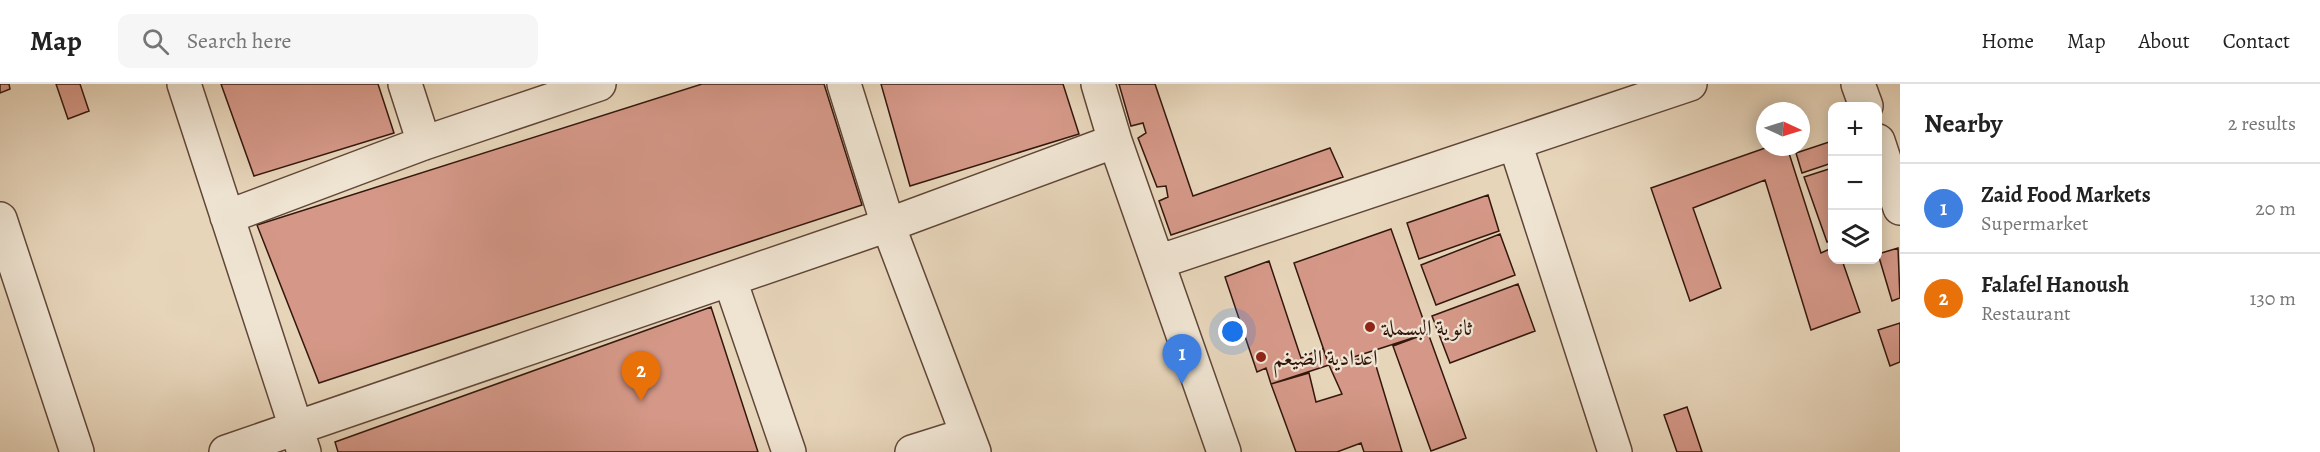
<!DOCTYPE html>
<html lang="en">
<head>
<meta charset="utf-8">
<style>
	:root { --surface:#fff; --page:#f6f6f6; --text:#222; --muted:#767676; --line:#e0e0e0; --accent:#0b8043 }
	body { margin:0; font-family:Alegreya,Amiri,serif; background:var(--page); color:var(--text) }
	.controls { position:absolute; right:18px; top:18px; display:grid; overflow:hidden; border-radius:12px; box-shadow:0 3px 15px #0003 }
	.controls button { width:54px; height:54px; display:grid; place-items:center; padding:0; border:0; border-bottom:2px solid var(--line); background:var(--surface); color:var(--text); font:30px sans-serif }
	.compass { position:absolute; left:1756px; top:18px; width:54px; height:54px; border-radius:50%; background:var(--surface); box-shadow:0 3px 15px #0003; rotate:94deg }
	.you { position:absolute; left:1233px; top:248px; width:21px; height:21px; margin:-15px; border:4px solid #fff; border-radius:50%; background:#1a73e8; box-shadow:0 0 0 9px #1a73e833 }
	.badge { display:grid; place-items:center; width:39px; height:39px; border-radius:50%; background:var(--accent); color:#fff; font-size:20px; font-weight:700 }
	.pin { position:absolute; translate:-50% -50px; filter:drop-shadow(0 2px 3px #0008) }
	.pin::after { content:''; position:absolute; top:32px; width:21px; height:18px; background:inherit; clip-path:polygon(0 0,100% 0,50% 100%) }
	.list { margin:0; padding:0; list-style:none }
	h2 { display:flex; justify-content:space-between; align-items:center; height:78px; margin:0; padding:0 24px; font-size:26px }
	h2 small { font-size:20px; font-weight:400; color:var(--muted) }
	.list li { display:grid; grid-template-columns:39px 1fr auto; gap:18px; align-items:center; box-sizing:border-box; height:90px; padding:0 24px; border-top:2px solid var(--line) }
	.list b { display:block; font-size:22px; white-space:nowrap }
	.list p { margin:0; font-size:20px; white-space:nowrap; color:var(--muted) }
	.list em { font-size:20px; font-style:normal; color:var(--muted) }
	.icon { flex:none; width:33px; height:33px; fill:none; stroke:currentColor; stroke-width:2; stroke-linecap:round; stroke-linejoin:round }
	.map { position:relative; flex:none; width:1900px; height:368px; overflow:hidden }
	header { display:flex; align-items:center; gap:36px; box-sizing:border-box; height:84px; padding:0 30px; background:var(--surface); border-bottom:2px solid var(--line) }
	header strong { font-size:28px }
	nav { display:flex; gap:33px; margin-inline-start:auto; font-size:21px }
	.search { width:420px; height:54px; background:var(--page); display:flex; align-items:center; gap:15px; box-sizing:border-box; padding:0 21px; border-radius:12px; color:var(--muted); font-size:22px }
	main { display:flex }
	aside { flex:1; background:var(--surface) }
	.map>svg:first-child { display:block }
</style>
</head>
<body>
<header>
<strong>Map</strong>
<div class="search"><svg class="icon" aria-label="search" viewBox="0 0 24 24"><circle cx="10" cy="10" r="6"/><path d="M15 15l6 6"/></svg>Search here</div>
<nav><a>Home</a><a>Map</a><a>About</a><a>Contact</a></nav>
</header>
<main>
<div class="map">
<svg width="1900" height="368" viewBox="0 0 1900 368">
	<rect width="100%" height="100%" fill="#e7d5ba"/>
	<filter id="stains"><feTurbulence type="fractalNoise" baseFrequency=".00333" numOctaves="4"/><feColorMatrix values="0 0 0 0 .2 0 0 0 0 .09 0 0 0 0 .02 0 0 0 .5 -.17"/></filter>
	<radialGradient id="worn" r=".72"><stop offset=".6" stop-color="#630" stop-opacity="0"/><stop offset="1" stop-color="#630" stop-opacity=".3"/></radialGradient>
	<path fill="#d59888" stroke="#33170d" stroke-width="1.5" d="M0 0H9L10 5 0 9Z
		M56 0H80L89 27 68 35Z
		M221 0H378L394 49 254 92Z
		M702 0H824L862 121 319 299 257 141Z
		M881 0H1063L1079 50 910 102Z
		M1119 0H1155L1193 112 1330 64 1343 93 1171 151 1159 117 1168 113 1166 102 1157 103 1138 54 1146 49 1143 39 1131 42Z
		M1832 57V79L1802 89 1796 69Z
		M1768 63H1787L1821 169 1832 164V176H1842L1860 228 1811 246 1765 96 1693 124 1721 204 1690 217 1651 104Z
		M1832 84V156L1827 158 1804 93Z
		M1488 111 1499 147 1419 175 1407 139Z
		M1391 145 1428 249 1329 281 1294 179Z
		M1500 150 1515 191 1436 221 1421 181Z
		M1898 164 1900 214 1892 217 1878 170Z
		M1269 177 1301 274 1323 264 1329 281 1271 300 1266 284 1257 288 1225 193Z
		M1518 200 1535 247 1450 279 1432 232Z
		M711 223 758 368H338L335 358Z
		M1900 239V278L1890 282 1878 246Z
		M1428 249 1466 354 1431 367 1393 262Z
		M1373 272 1402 368H1364L1361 359 1337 368H1296L1271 300 1309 289 1316 318 1342 310 1329 281Z
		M1687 323 1702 368H1677L1664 331Z"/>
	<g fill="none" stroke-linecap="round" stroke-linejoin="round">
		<defs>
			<path id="minor" d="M184 0 304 368
				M405 0 424 59
				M844 0 888 141 974 368
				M1098 0 1115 57 1224 368
				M1858 0 1866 22
				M1878 57 1900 124
				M1515 59 1615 368
				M227 133 424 59 599 0
				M0 135 77 368
				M1158 178 1690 0
				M730 196 789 368
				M226 368 888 141 1115 57
				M912 368 966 351"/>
		</defs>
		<use href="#minor" stroke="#604638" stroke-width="36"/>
		<use href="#minor" stroke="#efe4d2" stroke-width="33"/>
	</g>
	<g fill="#8f2418" stroke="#efe4d2" stroke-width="2">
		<circle cx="1370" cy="243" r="6"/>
		<circle cx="1261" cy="273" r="6"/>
	</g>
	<g text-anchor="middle" stroke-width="4.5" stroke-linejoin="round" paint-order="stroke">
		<g font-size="22" fill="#33170d" stroke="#efe4d2" text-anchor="start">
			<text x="1382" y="251">ثانوية البسملة</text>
			<text x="1273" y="281">اعدادية الضيغم</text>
		</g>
	</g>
	<rect width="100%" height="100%" filter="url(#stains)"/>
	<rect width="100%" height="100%" fill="url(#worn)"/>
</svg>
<div class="controls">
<button>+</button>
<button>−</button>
<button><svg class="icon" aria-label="layers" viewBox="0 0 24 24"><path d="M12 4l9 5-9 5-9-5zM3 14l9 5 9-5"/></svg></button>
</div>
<svg class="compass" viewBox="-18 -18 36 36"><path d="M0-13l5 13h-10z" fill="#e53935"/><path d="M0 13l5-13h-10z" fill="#767676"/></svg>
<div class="you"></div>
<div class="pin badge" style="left:1182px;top:300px;background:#3f7fe0">1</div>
<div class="pin badge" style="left:641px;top:317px;background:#e8710a">2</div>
</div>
<aside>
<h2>Nearby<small>2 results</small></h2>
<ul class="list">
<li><span class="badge" style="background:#3f7fe0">1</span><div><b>Zaid Food Markets</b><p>Supermarket</p></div><em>20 m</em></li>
<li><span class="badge" style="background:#e8710a">2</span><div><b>Falafel Hanoush</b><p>Restaurant</p></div><em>130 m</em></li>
</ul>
</aside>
</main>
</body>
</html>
